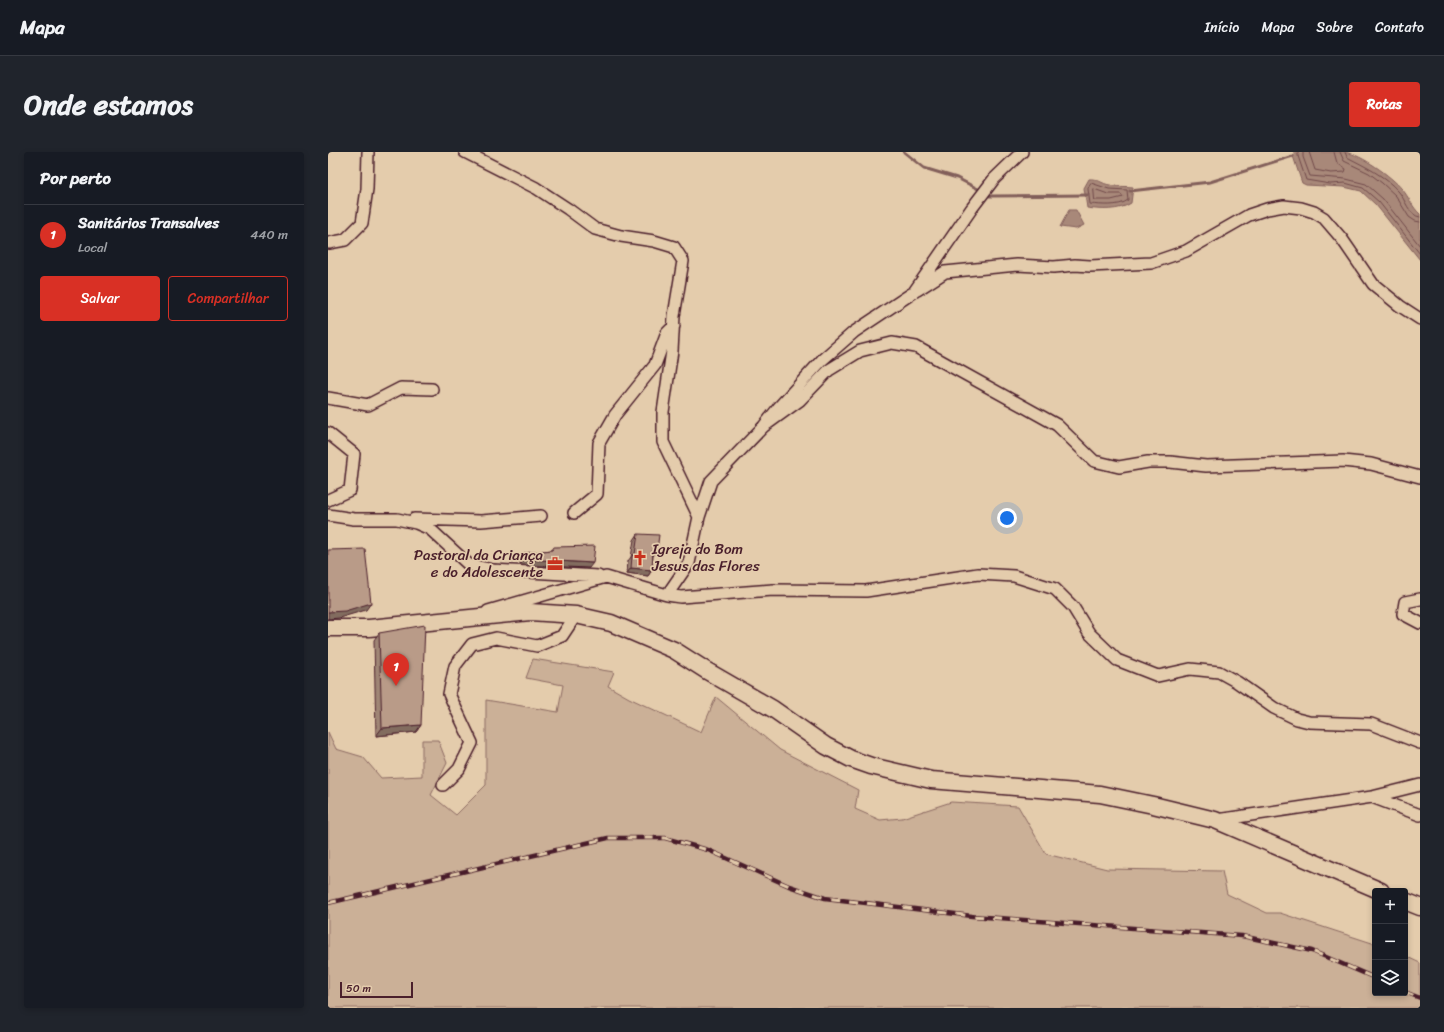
<!DOCTYPE html>
<html lang="pt">
<head>
<meta charset="utf-8">
<style>
	:root { --surface:#171b24; --page:#20242c; --text:#f1f3f6; --muted:#9ea1a6; --line:#363941; --accent:#d93025 }
	body { margin:0; font-family:Sriracha,sans-serif; background:var(--page); color:var(--text) }
	.controls { position:absolute; right:12px; bottom:12px; display:grid; overflow:hidden; border-radius:4px; box-shadow:0 2px 6px #0003 }
	.controls button { width:36px; height:36px; display:grid; place-items:center; padding:0; border:0; border-bottom:1px solid var(--line); background:var(--surface); color:var(--text); font:20px sans-serif }
	.scale { position:absolute; left:12px; bottom:10px; width:73px; box-sizing:border-box; padding-left:4px; border:2px solid #4a1f2b; border-top:0; font-size:11px; line-height:14px; white-space:nowrap; color:#4a1f2b; -webkit-text-stroke:3px #e4ccac; paint-order:stroke }
	.you { position:absolute; left:679px; top:366px; width:14px; height:14px; margin:-10px; border:3px solid #fff; border-radius:50%; background:#1a73e8; box-shadow:0 0 0 6px #1a73e833 }
	.badge { display:grid; place-items:center; width:26px; height:26px; border-radius:50%; background:var(--accent); color:#fff; font-size:13px; font-weight:700 }
	.pin { position:absolute; translate:-50% -33px; filter:drop-shadow(0 1px 2px #0008) }
	.pin::after { content:''; position:absolute; top:21px; width:14px; height:12px; background:inherit; clip-path:polygon(0 0,100% 0,50% 100%) }
	.list { margin:0; padding:0; list-style:none }
	h2 { display:flex; justify-content:space-between; align-items:center; height:52px; margin:0; padding:0 16px; font-size:17px }
	h2 small { font-size:13px; font-weight:400; color:var(--muted) }
	.list li { display:grid; grid-template-columns:26px 1fr auto; gap:12px; align-items:center; box-sizing:border-box; height:60px; padding:0 16px; border-top:1px solid var(--line) }
	.list b { display:block; font-size:15px; white-space:nowrap }
	.list p { margin:0; font-size:13px; white-space:nowrap; color:var(--muted) }
	.list em { font-size:13px; font-style:normal; color:var(--muted) }
	.actions { display:flex; gap:8px; padding:12px 16px }
	.actions a { flex:1; padding:9px 0; border:1px solid var(--accent); border-radius:4px; text-align:center; font-size:14px; color:var(--accent) }
	.actions .main { background:var(--accent); color:#fff }
	.icon { flex:none; width:22px; height:22px; fill:none; stroke:currentColor; stroke-width:2; stroke-linecap:round; stroke-linejoin:round }
	.map { position:relative; flex:none; width:1092px; height:856px; overflow:hidden; border-radius:4px }
	header { display:flex; align-items:center; gap:24px; box-sizing:border-box; height:56px; padding:0 20px; background:var(--surface); border-bottom:1px solid var(--line) }
	header strong { font-size:19px }
	nav { display:flex; gap:22px; margin-inline-start:auto; font-size:14px }
	.intro { display:flex; align-items:center; justify-content:space-between; box-sizing:border-box; height:96px; padding:0 24px }
	h1 { margin:0; font-size:28px }
	.button { padding:10px 18px; border-radius:4px; background:var(--accent); color:#fff; font-size:14px; font-weight:700 }
	main { display:flex; gap:24px; padding:0 24px }
	aside { flex:1; background:var(--surface); border-radius:4px; box-shadow:0 2px 6px #0003 }
	.map>svg:first-child { display:block }
</style>
</head>
<body>
<header>
<strong>Mapa</strong>
<nav><a>Início</a><a>Mapa</a><a>Sobre</a><a>Contato</a></nav>
</header>
<div class="intro"><h1>Onde estamos</h1><a class="button">Rotas</a></div>
<main>
<aside>
<h2>Por perto<small></small></h2>
<ul class="list">
<li><span class="badge">1</span><div><b>Sanitários Transalves</b><p>Local</p></div><em>440 m</em></li>
</ul>
<div class="actions"><a class="main">Salvar</a><a>Compartilhar</a></div>
</aside>
<div class="map">
<svg width="1092" height="856" viewBox="0 0 1092 856">
	<rect width="100%" height="100%" fill="#e4ccac"/>
	<filter id="ink" filterUnits="userSpaceOnUse"><feTurbulence type="fractalNoise" baseFrequency=".025" numOctaves="2"/><feDisplacementMap in="SourceGraphic" scale="8" xChannelSelector="R" yChannelSelector="G"/><feConvolveMatrix kernelMatrix="1 2 1 2 8 2 1 2 1" color-interpolation-filters="sRGB"/></filter>
	<g filter="url(#ink)">
		<path fill="#cbb097" stroke="#8a6861" d="M205 507 286 520 280 534 301 546 373 580 388 545 452 598 530 638 527 657 552 668 574 666 623 650 690 654 718 702 779 717 894 719 899 742 939 761H952L1047 792V841H1077V804L1092 811V856H0V580L8 597 35 605 53 626 94 624V588H110L119 611 103 643 128 663 158 633V548L230 560 235 533 198 526Z"/>
		<path fill="#a88879" stroke="#825e5a" d="M967 0C982 0 1003 0 1017 0 1034 3 1063 24 1074 37 1081 45 1084 55 1092 62V108L1048 53 1033 39 1016 35 978 33 974 31 965 4Z
			M761 27C769 26 774 32 782 33 789 35 797 34 805 35L803 51C791 59 773 58 759 56L756 36Z
			M741 58H748L756 73 748 77 732 75Z"/>
		<g fill="none" stroke-linecap="round" stroke-linejoin="round">
			<path stroke="#70494a" stroke-width="1" d="M970 0V4L978 28 1002 32 1017 31 1035 36 1051 50 1092 102
				M975 0V5L982 24 1018 27 1038 32 1055 47 1092 94
				M981 0 987 18 1003 21 1017 20 1018 17 1009 11 1006 0
				M1012 0 1016 9 1041 21 1054 31 1068 44 1081 65 1087 69 1092 70
				M1017 0 1019 5C1038 15 1056 23 1071 40 1077 47 1081 64 1092 65
				M763 31 781 37 799 38 800 48C791 55 773 53 762 52L760 37Z
				M766 37 780 42H793L795 45 783 48H767Z"/>
			<path stroke="#825e5a" stroke-width="3" d="M576 0 596 16 629 26 654 39
				M802 39 882 30 965 4
				M659 42 662 44 760 43"/>
			<defs>
				<path id="street" d="M137 0 208 36 240 57 267 77 293 84 326 89 346 95 355 109 346 164 344 199 335 260V290L371 365
					M1 91 17 88 34 71 39 37 40 0
					M589 138 617 120 689 113 726 115 747 113 762 114 823 111 858 99 921 63 939 57 956 54 973 56 986 60 996 66 1014 87 1045 132 1072 154 1092 167
					M0 246 40 253 73 236 104 237
					M436 274 472 248 501 218 532 199 564 191 588 195 729 273 766 309 791 315 820 310H842L878 314 1015 309 1043 312 1092 325
					M0 281 26 302 22 338 0 348
					M246 361 269 342 271 291 287 263 327 213 339 181 346 174
					M0 363 26 367H69L88 371 102 377 141 413 165 418 270 424
					M86 367 153 369 213 364
					M339 443 361 411 371 365 383 329 436 274 451 255 494 208 526 180 586 140 644 56 666 27 694 0
					M1092 447 1077 450 1075 462 1092 471
					M160 459 278 425 339 443 353 445 445 438 538 439 650 422 686 424 727 437 745 455 761 481 789 508 830 524 862 517 891 520 909 530 946 556 969 567 981 570 1043 572 1092 591
					M115 633 131 617 144 591 121 542 127 514 144 492 168 486 209 494 234 484 248 463
					M1044 645 1092 663
					M889 668 1044 645 1092 633"/>
				<path id="secondary" d="M0 476H41L202 460 248 463 283 471 346 498 379 519 445 557 498 594 523 607 543 614 603 628 772 642 825 653 887 668 1053 739
					M1077 749 1092 755"/>
			</defs>
			<use href="#street" stroke="#4a1f2b" stroke-width="14"/>
			<use href="#secondary" stroke="#4a1f2b" stroke-width="19"/>
			<use href="#street" stroke="#e4ccac" stroke-width="11"/>
			<use href="#secondary" stroke="#e4ccac" stroke-width="16"/>
			<defs>
				<path id="rail" d="M0 751 280 686H337L380 698 461 734 497 746 644 764 914 784 984 799 1047 826
					M1077 840 1092 846"/>
			</defs>
			<use href="#rail" stroke="#4a1f2b" stroke-width="4.5"/>
			<use href="#rail" stroke="#e4ccac" stroke-width="3" stroke-dasharray="9" stroke-linecap="butt"/>
		</g>
		<path fill="#9f8575" stroke="#4a1f2b" d="M310 382 325 404 324 418 320 424 299 421 300 409 303 405 306 388Z
			M224 398 261 416 192 413V407L196 401Z
			M51 481 93 573 88 580 48 584 46 488Z"/>
		<path fill="#826c5f" stroke="#4a1f2b" d="M325 398H329L325 404H321Z
			M196 407 265 411 261 416 192 413Z
			M303 416 324 418 320 424 299 421Z
			M43 451 38 458 11 466 0 467V460Z
			M93 573 88 580 48 584 54 576Z"/>
		<path fill="#b99b88" stroke="#4a1f2b" d="M310 382 331 383 329 398H325L324 418 303 416 304 404 307 402Z
			M267 394 265 411 196 407V401L224 398 226 395Z
			M37 397 43 451 17 459 0 460V398Z
			M97 473 93 573 54 576 51 481Z"/>
	</g>
	<defs>
		<symbol id="church-bare" viewBox="-9 -9 18 18"><path d="M-1.2-6h2.4v3.5h3.3v2.4h-3.3V6h-2.4V-.1h-3.3v-2.4h3.3Z" fill="#c8321e" stroke="#e4ccac" stroke-width="2.5" paint-order="stroke"/></symbol>
		<symbol id="office-bare" viewBox="-9 -9 18 18"><path d="M-6-3h4V-5.5h4V-3h4V5H-6ZM-1-4.5V-3h2v-1.5ZM-6 0V1H6V0Z" fill="#c8321e" stroke="#e4ccac" stroke-width="2.5" paint-order="stroke"/></symbol>
	</defs>
	<g fill-rule="evenodd">
		<use href="#church-bare" x="301" y="395" width="22" height="22"/>
		<use href="#office-bare" x="216" y="401" width="22" height="22"/>
	</g>
	<g text-anchor="middle" stroke-width="3.5" stroke-linejoin="round" paint-order="stroke">
		<g font-size="15" fill="#4a1f2b" stroke="#e4ccac" text-anchor="start">
			<text x="324" y="402">Igreja do Bom<tspan x="324" dy="17">Jesus das Flores</tspan></text>
			<text x="215" y="408" text-anchor="end">Pastoral da Criança<tspan x="215" dy="17">e do Adolescente</tspan></text>
		</g>
	</g>
</svg>
<div class="controls">
<button>+</button>
<button>−</button>
<button><svg class="icon" aria-label="layers" viewBox="0 0 24 24"><path d="M12 4l9 5-9 5-9-5zM3 14l9 5 9-5"/></svg></button>
</div>
<div class="scale">50 m</div>
<div class="you"></div>
<div class="pin badge" style="left:68px;top:534px">1</div>
</div>
</main>
</body>
</html>
